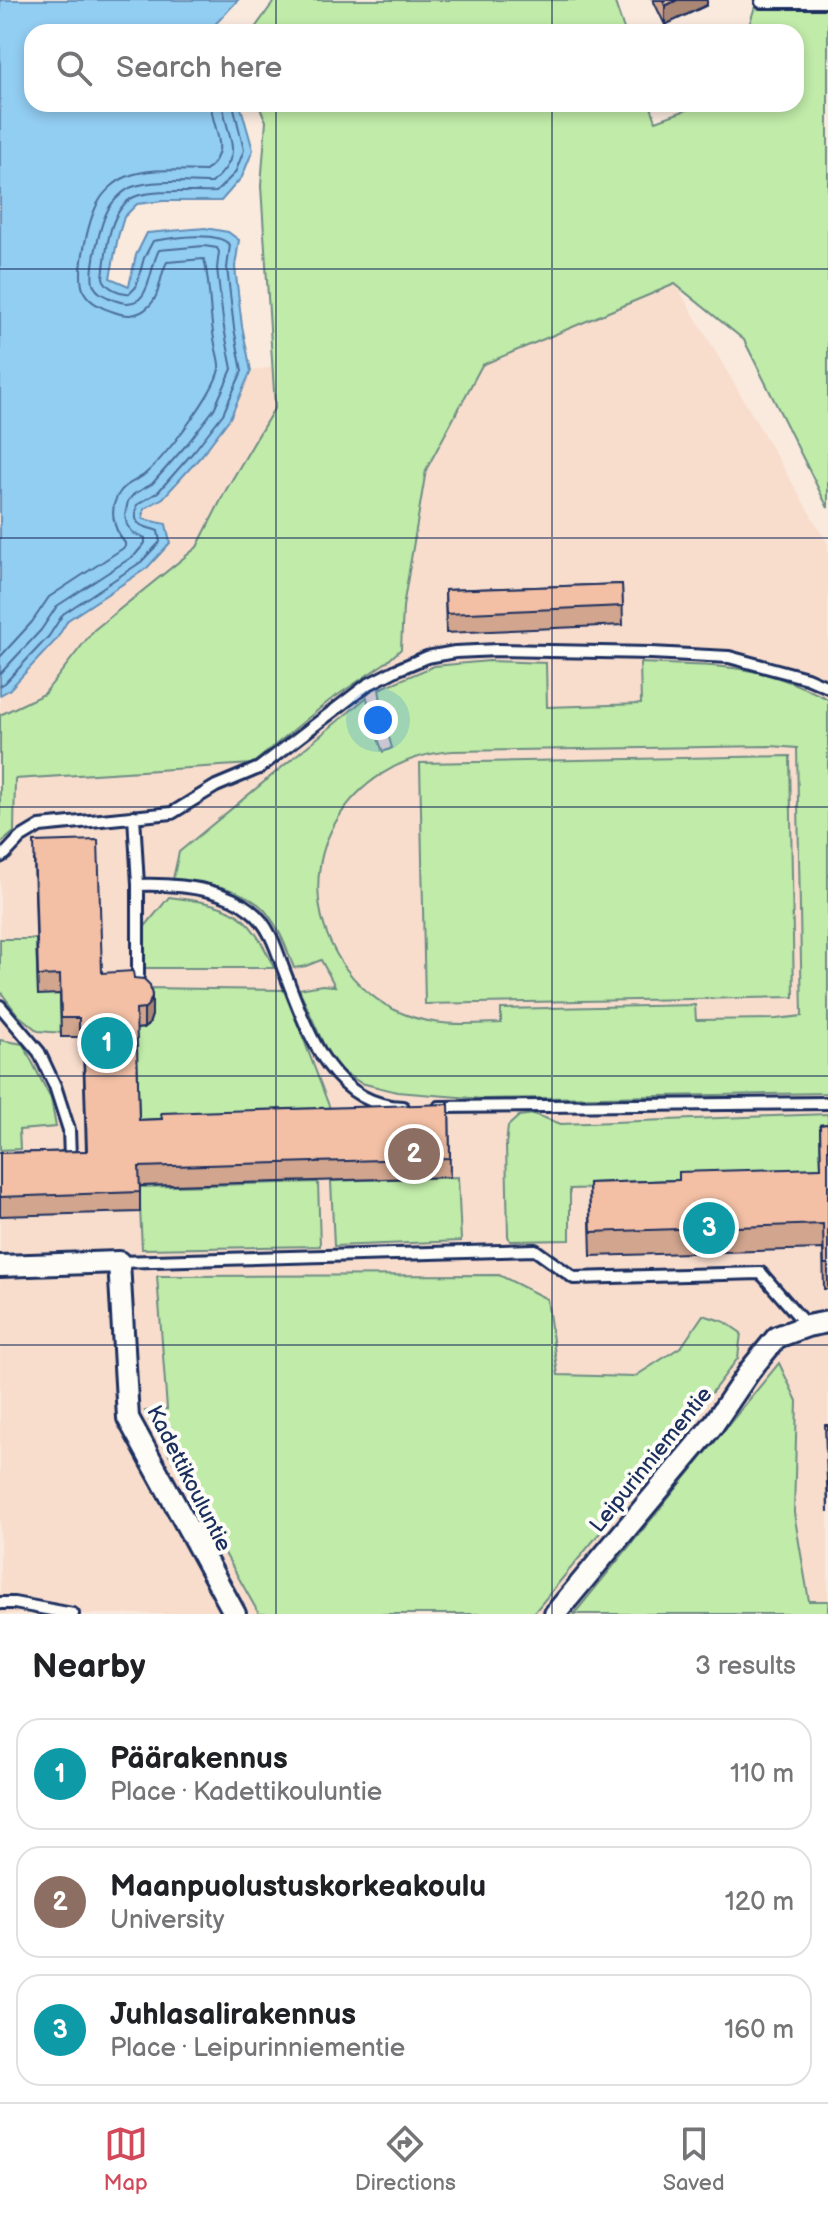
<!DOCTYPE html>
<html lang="en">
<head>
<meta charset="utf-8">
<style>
	:root { --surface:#fff; --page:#f2f2f2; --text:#202124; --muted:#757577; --line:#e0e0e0; --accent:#d1495b }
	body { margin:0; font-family:"Balsamiq Sans",sans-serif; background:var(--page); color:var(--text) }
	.you { position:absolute; left:378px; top:720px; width:28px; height:28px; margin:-20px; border:6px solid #fff; border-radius:50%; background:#1a73e8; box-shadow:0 0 0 12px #1a73e833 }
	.badge { display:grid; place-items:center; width:52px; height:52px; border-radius:50%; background:var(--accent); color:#fff; font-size:26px; font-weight:700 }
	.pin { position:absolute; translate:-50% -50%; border:4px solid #fff; box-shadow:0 2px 8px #0006 }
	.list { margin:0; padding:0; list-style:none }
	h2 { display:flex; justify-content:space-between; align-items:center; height:104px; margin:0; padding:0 32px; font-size:34px }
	h2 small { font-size:26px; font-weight:400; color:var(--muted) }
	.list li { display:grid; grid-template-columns:52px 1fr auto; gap:24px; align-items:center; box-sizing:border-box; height:112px; margin:0 16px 16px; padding:0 16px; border:2px solid var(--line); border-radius:24px }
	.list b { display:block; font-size:30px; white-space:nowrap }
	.list p { margin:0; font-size:26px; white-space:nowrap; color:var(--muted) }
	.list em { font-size:26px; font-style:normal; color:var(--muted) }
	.icon { flex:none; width:44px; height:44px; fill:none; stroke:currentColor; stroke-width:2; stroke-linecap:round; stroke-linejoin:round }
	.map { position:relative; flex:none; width:828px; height:1614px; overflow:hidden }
	.search { position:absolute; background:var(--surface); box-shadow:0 4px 12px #0003; left:24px; right:24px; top:24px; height:88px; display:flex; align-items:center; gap:20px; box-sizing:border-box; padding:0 28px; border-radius:24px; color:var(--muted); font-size:30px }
	.sheet { height:488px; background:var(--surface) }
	nav { display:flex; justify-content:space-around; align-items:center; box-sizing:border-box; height:112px; border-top:2px solid var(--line); background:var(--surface); font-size:22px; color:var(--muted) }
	nav a { display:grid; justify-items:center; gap:4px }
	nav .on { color:var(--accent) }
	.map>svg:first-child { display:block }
</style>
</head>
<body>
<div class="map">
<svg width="828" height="1614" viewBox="0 0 828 1614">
	<rect width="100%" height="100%" fill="#faeade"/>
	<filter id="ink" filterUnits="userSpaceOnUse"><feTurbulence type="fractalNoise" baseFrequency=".0125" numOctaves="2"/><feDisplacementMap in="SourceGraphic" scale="16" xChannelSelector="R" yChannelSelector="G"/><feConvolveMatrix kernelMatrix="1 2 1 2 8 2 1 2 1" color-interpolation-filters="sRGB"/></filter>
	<g filter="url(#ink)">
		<path fill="#f8ddcd" d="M676 284 828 544V1614H0V695L9 690 56 640 68 620 147 568 170 543 143 519 144 509 163 498 202 455 230 418 251 371Z"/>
		<path fill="#c0eba8" stroke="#6e8d83" stroke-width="2" fill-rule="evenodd" d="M275 0H614L625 32H252Z
			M757 0H828V508L744 340 675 284 482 365 426 470 403 607 401 649 388 661 329 701 252 764 15 779 14 832 0 844V715L44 694 94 630 197 547 226 490 275 407 261 186 266 121 258 104H650L656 121 703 104H796V32H747Z
			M489 661 546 663 547 707 641 704 640 663C677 665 716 664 752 671 779 676 804 687 828 699V1093L483 1099 397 1092 361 1083 343 1072 330 1059 299 989 322 985 335 986 321 960 306 966 294 968C287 950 281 932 270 917 250 887 205 883 173 879L179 852 367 697 371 720 383 752 392 748 384 720 379 689 434 666ZM771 746 797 748 802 1016 776 1019 696 1020 695 1005 501 1009V1023C469 1024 435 1027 404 1014 378 1004 355 984 340 960 282 867 347 758 453 751Z
			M790 756 794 997 425 1004 420 763Z
			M169 897C231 905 248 909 274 968H143L142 930Z
			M0 939H36L38 994H60L62 1033 38 1031 18 1015 0 991Z
			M143 988 285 990 337 1127 139 1139 136 1029 144 1028Z
			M0 1040 23 1044 51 1099 56 1127 19 1130 20 1149 0 1150Z
			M534 1114 561 1124 828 1114V1149L821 1192 675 1186 570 1189V1240L510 1241 508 1236 506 1145 508 1126 519 1116Z
			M458 1177 461 1241 334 1246 331 1181Z
			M318 1182 320 1246 142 1249 139 1187Z
			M499 1275 547 1299 558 1375 634 1377 682 1346 703 1315 725 1322 741 1333 738 1358 664 1455 533 1614H259L145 1411 167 1409 157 1276Z
			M779 1363 797 1401 794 1513 809 1601H828V1614H574Z"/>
		<path fill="#92cdf2" stroke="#628eb7" stroke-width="2" d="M0 0H238L208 32H32V104H240L253 150 242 177 221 201H163L137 204 124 217 118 237 110 278 129 286 136 255 147 233 205 228 228 232 239 240 235 267 242 326 251 371 230 418 202 455 163 498 144 509 143 519 166 524 170 543 147 568 68 620 56 640 9 690 0 695Z"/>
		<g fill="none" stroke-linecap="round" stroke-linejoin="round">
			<path stroke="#4b6e99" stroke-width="2" d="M0 657 32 622 49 597 125 547V543C113 529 108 508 120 492 126 483 137 481 145 474 165 457 214 394 219 369 220 362 216 352 215 344 209 317 211 286 204 259L167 262C159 276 161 296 148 307 139 316 126 317 114 312 102 308 90 303 84 292 75 274 89 218 99 201 104 192 116 181 126 177 150 167 181 171 206 171 232 148 212 131 211 104
				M0 674 41 630 57 606 135 555 145 543V538L133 533 127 525 125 515 128 501 134 494 152 484 188 443 214 409 232 369 224 328 217 268 219 252 217 248 204 246 159 250C151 264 150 292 138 300 130 305 122 303 114 300 106 296 98 294 94 286 88 273 101 221 109 208 113 201 124 190 132 187 156 179 186 183 212 183 247 152 226 140 223 104
				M0 686 5 683 49 636 63 614 141 562 160 542 158 531C141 525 132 527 137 505L158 492 195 450 223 414 242 371 234 328 227 268 230 245C217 230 172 238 153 241L144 258 136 287 130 293C120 294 106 288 103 278 106 253 108 210 134 197 152 189 196 193 216 192L235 173 244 150 233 104"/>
			<defs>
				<path id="lane" d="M761 2H828
					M134 816 138 885V976
					M0 857 5 854 20 838 40 826 172 813 216 786 259 768 367 685 396 670 427 657 455 652 498 650 651 653 729 657 807 678 828 687
					M138 885C174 884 221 887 250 910 268 923 276 947 283 968 305 1024 329 1106 403 1107
					M0 1006 39 1052 55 1086 69 1130 70 1157 63 1158
					M439 1107 828 1103
					M119 1262 535 1250 574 1278 761 1273 807 1326
					M0 1603H14L73 1614"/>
				<path id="street" d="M0 1266 119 1262 128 1418 235 1614
					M555 1614 713 1425 751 1369 777 1337 807 1326 828 1322"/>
			</defs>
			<use href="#lane" stroke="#1b2f5e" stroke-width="16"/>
			<use href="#street" stroke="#1b2f5e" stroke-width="26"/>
			<use href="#lane" stroke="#fdfcf7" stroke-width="10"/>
			<use href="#street" stroke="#fdfcf7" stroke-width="20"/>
		</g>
		<path fill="#d1a58e" stroke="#1b2f5e" stroke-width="2" d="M653 0H707V5L665 25Z
			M622 584 623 625 446 633 445 590Z
			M34 861 102 973 134 978 152 1015 149 1024 144 1028 136 1029 139 1120 449 1104 450 1177 140 1186V1212L0 1216V1153L86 1151 83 1049H79V1037H61L60 994 38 995Z
			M828 1124V1289H824L823 1249 591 1256 589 1183 679 1180 821 1168 820 1125Z"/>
		<path fill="#aa8674" stroke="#1b2f5e" stroke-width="2" d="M677 0H707V5L665 25V6Z
			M152 996V1015L149 1024 144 1028V1009Z"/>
		<path fill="#f3c0a5" stroke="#1b2f5e" stroke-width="2" d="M663 0H677L665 6Z
			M622 584 623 606 446 614 445 590Z
			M98 840 102 973 133 971 134 978 144 979 150 985 152 996 149 1004 144 1009 136 1010 139 1120 162 1119 161 1113 449 1104 450 1158 139 1167 140 1192 0 1197V1153L87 1151 83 1030H79V1018H61L60 975 38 976 34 842Z
			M828 1124V1264H824L823 1224 591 1232 589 1183 679 1180V1172L821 1168 820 1125Z
			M825 1425H828V1512Z"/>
	</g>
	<path fill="none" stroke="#1b2f5e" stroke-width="2" stroke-opacity="0.55" d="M276 0V32M552 0V32M276 104V1614M552 104V1614M0 269H828M0 538H828M0 807H828M0 1076H828M0 1345H828"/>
	<g text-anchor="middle" stroke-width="8" stroke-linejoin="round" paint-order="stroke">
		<g font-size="22" fill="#1b2f5e" stroke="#fdfcf7">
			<text transform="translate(650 1459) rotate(-51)" y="8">Leipurinniementie</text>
			<text transform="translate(190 1478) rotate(63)" y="8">Kadettikouluntie</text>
		</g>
	</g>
</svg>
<div class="you"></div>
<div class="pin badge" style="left:107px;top:1043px;background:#0f9aa8">1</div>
<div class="pin badge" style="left:414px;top:1154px;background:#8d6e63">2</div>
<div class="pin badge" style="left:709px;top:1228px;background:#0f9aa8">3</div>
<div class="search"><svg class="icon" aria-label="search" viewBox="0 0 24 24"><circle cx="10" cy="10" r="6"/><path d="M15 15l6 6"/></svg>Search here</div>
</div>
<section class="sheet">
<h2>Nearby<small>3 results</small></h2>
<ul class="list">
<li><span class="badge" style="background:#0f9aa8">1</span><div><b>Päärakennus</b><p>Place · Kadettikouluntie</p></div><em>110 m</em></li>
<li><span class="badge" style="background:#8d6e63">2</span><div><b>Maanpuolustuskorkeakoulu</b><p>University</p></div><em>120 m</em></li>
<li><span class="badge" style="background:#0f9aa8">3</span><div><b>Juhlasalirakennus</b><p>Place · Leipurinniementie</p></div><em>160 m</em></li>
</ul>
</section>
<nav>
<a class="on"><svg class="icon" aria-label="map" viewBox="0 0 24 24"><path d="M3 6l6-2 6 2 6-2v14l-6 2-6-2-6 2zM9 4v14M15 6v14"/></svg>Map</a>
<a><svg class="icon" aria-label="directions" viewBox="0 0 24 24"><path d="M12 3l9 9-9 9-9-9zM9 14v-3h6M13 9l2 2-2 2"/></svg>Directions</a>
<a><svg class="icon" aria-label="saved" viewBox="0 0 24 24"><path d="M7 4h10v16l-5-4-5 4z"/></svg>Saved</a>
</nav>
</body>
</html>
